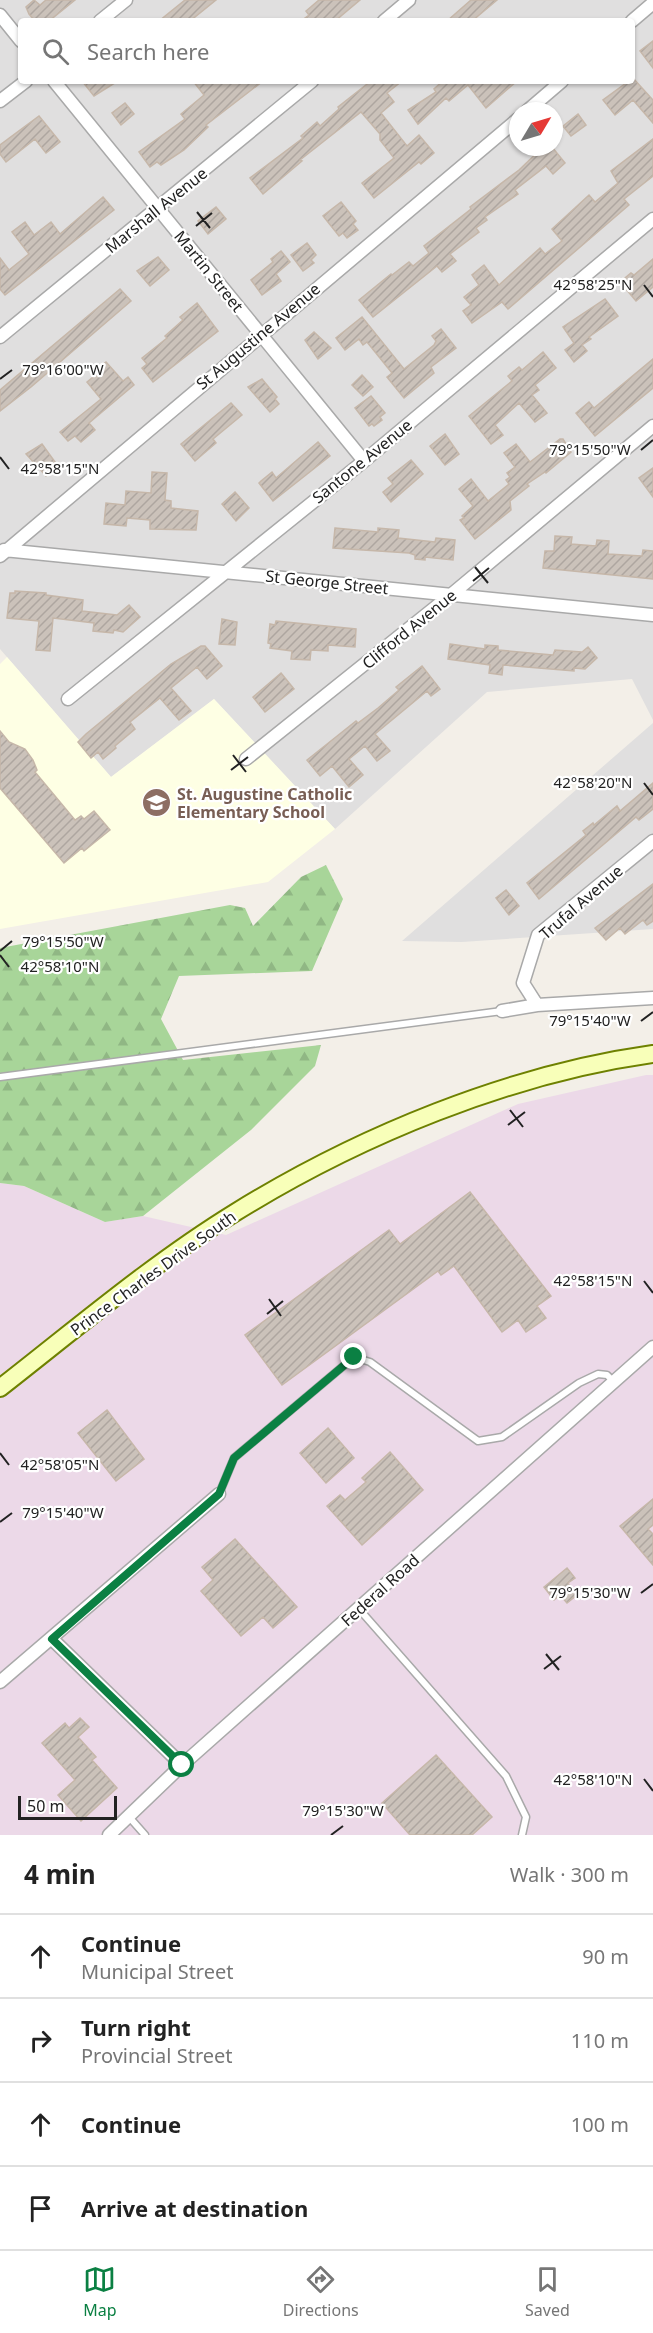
<!DOCTYPE html>
<html lang="en">
<head>
<meta charset="utf-8">
<style>
	:root { --surface:#fff; --page:#f2f2f2; --text:#222; --muted:#767676; --line:#e0e0e0; --accent:#0b8043 }
	body { margin:0; font-family:"Noto Sans",sans-serif; background:var(--page); color:var(--text) }
	.compass { position:absolute; left:509px; top:102px; width:54px; height:54px; border-radius:50%; background:var(--surface); box-shadow:0 2px 4px #0004; rotate:52deg }
	.scale { position:absolute; left:18px; bottom:15px; width:99px; box-sizing:border-box; padding-left:6px; border:3px solid #222; border-top:0; font-size:16px; line-height:21px; white-space:nowrap; color:#222; -webkit-text-stroke:4px #fff; paint-order:stroke }
	.stop { position:absolute; width:18px; height:18px; margin:-14px; border:4px solid #0b8043; border-radius:50%; background:#fff }
	.stop.end { background:#0b8043; border-color:#fff; box-shadow:0 2px 6px #0008 }
	.list { margin:0; padding:0; list-style:none }
	h2 { display:flex; justify-content:space-between; align-items:center; height:78px; margin:0; padding:0 24px; font-size:26px }
	h2 small { font-size:20px; font-weight:400; color:var(--muted) }
	.list li { display:grid; grid-template-columns:39px 1fr auto; gap:18px; align-items:center; box-sizing:border-box; height:84px; padding:0 24px; border-top:2px solid var(--line) }
	.list b { display:block; font-size:22px; white-space:nowrap }
	.list p { margin:0; font-size:20px; white-space:nowrap; color:var(--muted) }
	.list em { font-size:20px; font-style:normal; color:var(--muted) }
	.icon { flex:none; width:33px; height:33px; fill:none; stroke:currentColor; stroke-width:2; stroke-linecap:round; stroke-linejoin:round }
	.map { position:relative; flex:none; width:653px; height:1835px; overflow:hidden }
	.search { position:absolute; background:var(--surface); box-shadow:0 2px 4px #0004; left:18px; right:18px; top:18px; height:66px; display:flex; align-items:center; gap:15px; box-sizing:border-box; padding:0 21px; border-radius:6px; color:var(--muted); font-size:22px }
	.sheet { height:414px; background:var(--surface) }
	nav { display:flex; justify-content:space-around; align-items:center; box-sizing:border-box; height:84px; border-top:2px solid var(--line); background:var(--surface); font-size:16px; color:var(--muted) }
	nav a { display:grid; justify-items:center; gap:3px }
	nav .on { color:var(--accent) }
	.map>svg:first-child { display:block }
</style>
</head>
<body>
<div class="map">
<svg width="653" height="1835" viewBox="0 0 653 1835">
	<defs>
		<pattern id="forest-firs" width="22" height="20" patternUnits="userSpaceOnUse" patternTransform="scale(1.5)"><rect width="22" height="20" fill="#a8d599"/><path d="M5 1l3.5 6h-7zM16 11l3.5 6h-7z" fill="#90b784"/></pattern>
		<pattern id="building-hatch" width="6" height="6" patternUnits="userSpaceOnUse" patternTransform="scale(1.5)"><rect width="6" height="6" fill="#cbc2ba"/><path d="M-1 1l2-2M0 6l6-6M5 7l2-2" fill="none" stroke="#aea6a0"/></pattern>
	</defs>
	<rect width="100%" height="100%" fill="#f3efe8"/>
	<path fill="#e0dfdf" fill-rule="evenodd" d="M0 0H653V720L632 679 487 692 335 829 214 699 111 777 0 649ZM21 21H632V81H21ZM518 111H554V147H518Z
		M653 723V929L462 942 402 941Z"/>
	<path fill="#ecd9e8" d="M646 1075H653V1835H0V1183L24 1186 105 1222 143 1216 226 1235 518 1104Z"/>
	<path fill="#feffe4" d="M7 657 111 777 214 699 335 829 268 882 0 929V664Z"/>
	<path fill="url(#forest-firs)" d="M326 865 343 899 312 971 179 976 161 1019 183 1060 321 1045 315 1066 251 1130 143 1216 105 1222 24 1186 0 1183V948L230 905 245 908 253 926 301 877Z"/>
	<path fill="url(#building-hatch)" stroke="#c6b7a9" stroke-width="1.5" d="M34 0 40 5 46 0H75L49 21H35L29 14 26 7Z
		M185 0H216L190 21H159Z
		M319 0H360L335 21H301L309 15 306 11Z
		M471 0H497L472 21H447Z
		M653 41V68L640 51Z
		M633 78 653 100V123L633 100 615 115 603 100Z
		M82 81H118L94 96Z
		M193 81H263L206 125 208 127 184 150 161 165 157 162 150 167 139 152 185 119 181 114 204 95Z
		M371 81H402L387 93 394 102 381 113 407 146 419 135 434 153 421 164 419 162 374 198 362 183 394 158 380 140V134L361 112 300 160 302 161 263 194 250 178 303 138 301 136 317 122 320 126 339 109 338 107Z
		M443 81H517L486 108 468 85 449 101 446 98 418 124 408 110 436 92 434 89Z
		M125 103 134 114 121 125 112 113Z
		M578 114 586 125 571 136 563 126Z
		M39 116 60 142 46 153 35 139 6 162 0 154V145Z
		M653 139V176L624 199 629 205 508 309 502 302 472 323 463 311 471 305 464 297 479 285 472 275 484 265 499 285 540 248 545 254 562 241 552 229 589 195 595 202 618 183 611 171Z
		M543 147H552L565 163 553 174 546 166 515 190 518 194 485 217 487 220 476 228 479 232 450 254 456 261 442 272 437 266 373 317 359 300 391 274 392 275 409 262 413 266 429 253 424 246 471 209 470 207 519 170Z
		M103 197 114 210 5 295 0 289V258L9 270 29 254 12 232 25 222 34 235 51 222 60 234Z
		M341 202 356 221 353 224 358 230 347 238 343 233 339 236 323 216Z
		M216 207 226 219 208 234 198 221Z
		M307 243 316 255 311 260 314 263 303 271 291 255Z
		M281 251 290 262 276 274 281 281 262 295 251 280 273 262 271 259Z
		M158 257 169 270 150 286 137 271Z
		M653 259V287L636 301 620 282 631 273 634 275Z
		M120 289 131 301 31 387 0 411V390Z
		M605 299 618 316 589 337 591 339 582 345 587 351 574 362 565 350 574 343 563 327Z
		M197 303 218 331 153 382 142 368 147 364 142 358 167 338 165 336 183 320 180 317Z
		M362 317 404 369 434 345 436 341 432 336 441 329 456 348 431 367 434 373 404 398 387 377 392 373 367 342 363 345 359 339 345 350 336 338Z
		M314 332 331 348 318 359 305 340Z
		M543 352 556 368 535 385 539 390 532 395 547 413 535 422 519 403 495 425 503 435 491 444 469 416 512 381 508 376 519 367 522 370Z
		M653 359V388L595 436 576 413 589 402 594 408Z
		M106 362 123 381 128 377 134 385 89 423 95 430 81 442 75 436 68 441 60 432 101 399 87 382 93 377 91 374Z
		M362 375 373 387 363 396 352 385Z
		M262 379 277 397 275 399 279 404 270 412 248 387Z
		M371 396 385 413 380 417 382 420 374 426 372 424 369 426 355 408Z
		M231 403 242 415 213 439 216 443 195 461 181 444Z
		M445 434 459 454 445 465 430 446Z
		M560 439H563L571 452 546 473 545 472 527 484 529 486 510 501 511 510 475 539 460 520 464 518 462 516 473 506 459 489 471 479 488 501 509 484 506 480 510 477 507 473 515 467 504 453 516 444 530 462Z
		M318 442 330 456 273 501 259 483 261 481 272 472 276 478Z
		M42 444 58 466 46 476 26 454Z
		M411 460 423 474 391 502 383 492 393 484 388 478Z
		M653 468V497L639 478Z
		M152 472 167 473 165 500 171 501V508L198 511 196 530 150 529V520L127 518 126 526 104 524 106 503 125 505 126 491 151 493Z
		M235 492 249 508 236 521 222 504Z
		M335 528 378 532V528L399 530 398 538 435 542 436 538 455 540 453 560 425 557V560L415 559V555L409 553 333 548Z
		M555 536 572 537 571 544 596 546 597 540 609 541 608 554 642 556 643 550 653 551V579L543 568 545 551H554Z
		M15 591 46 593V595L83 600 82 611 117 615 129 605 140 617 123 632 114 630 113 633 93 631 94 623 53 618 50 651 36 650 39 621 7 618 10 593H15Z
		M222 619 237 622 235 645 219 644Z
		M276 621 356 629 355 647 328 645V651L311 650 310 660 291 659 292 651 270 648 271 644 268 643 270 624 275 625Z
		M450 644 485 649V645L498 646V650L553 655 555 650 582 652 588 647 597 658 585 669 574 668V671L503 665 502 675 489 673 490 665 448 659Z
		M201 646H205L222 666 207 679 197 667 171 688 191 711 179 720 160 698 130 722 135 729 115 746 116 748 103 759 98 752 91 758 78 742 86 734 171 664Z
		M422 666 440 689 431 696 427 691 375 734 390 751 377 761 365 746 349 759 363 775 349 787 332 766 320 776 307 760 356 721 358 723 378 708 399 690 396 687Z
		M281 673 294 689 265 712 253 697Z
		M0 731 9 742 25 749 33 760 37 770 35 772 75 820 81 816 84 819 94 811 110 830 84 851 82 848 64 863 0 788Z
		M653 783V809L639 820 636 817 539 899 527 883 586 835 583 831 593 823 594 825 617 806 620 811Z
		M653 884V921L647 925 643 920 625 934 620 928 606 940 595 928Z
		M506 890 519 906 509 915 496 898Z
		M470 1192 551 1296 537 1306 546 1318 526 1332 518 1320 502 1332 454 1266 441 1275 438 1271 282 1385 245 1335 389 1230 400 1244Z
		M107 1410 144 1459 116 1481 78 1433Z
		M328 1428 354 1458 326 1483 300 1453Z
		M390 1452 423 1490 362 1545 327 1506 340 1495 345 1500 366 1482 362 1478Z
		M653 1499V1525L648 1529 653 1534V1565L620 1526Z
		M235 1539 297 1607 273 1628 263 1617 241 1636 201 1591 213 1580 202 1567Z
		M567 1568 575 1578 568 1583 577 1595 567 1603 560 1595 554 1600 544 1587Z
		M80 1718 89 1727 78 1737 96 1757 92 1760 117 1788 81 1821 58 1795 75 1780 42 1743 65 1723 69 1728Z
		M436 1755 492 1817 472 1835H410L382 1803Z"/>
	<g fill="none" stroke-linecap="round" stroke-linejoin="round">
		<defs>
			<path id="service" d="M0 1077 502 1011
				M219 1494 234 1458 354 1357 370 1362 478 1441 502 1437 579 1383 598 1374 607 1375 614 1382
				M359 1609 506 1776 526 1817 522 1835
				M130 1818 145 1835"/>
			<path id="minor" d="M0 15 21 41
				M100 21 126 0
				M384 21 409 0
				M632 21 653 3
				M54 81 364 461
				M0 101 26 81
				M527 111 562 81
				M0 337 312 81
				M4 550 653 615
				M0 556 518 119
				M68 699 364 461 653 219
				M246 759 452 594 653 426
				M537 1005 523 983 538 935 653 841
				M502 1011 537 1005 653 998
				M52 1639 182 1765
				M0 1682 219 1494
				M109 1835 182 1765 653 1347"/>
			<path id="secondary" d="M0 1388C77 1328 153 1263 236 1212 359 1136 509 1074 653 1054"/>
		</defs>
		<use href="#service" stroke="#a9a9a9" stroke-width="9"/>
		<use href="#minor" stroke="#a9a9a9" stroke-width="15"/>
		<use href="#secondary" stroke="#6e8100" stroke-width="20"/>
		<use href="#service" stroke="#fff" stroke-width="6"/>
		<use href="#minor" stroke="#fff" stroke-width="12"/>
		<use href="#secondary" stroke="#f8ffb9" stroke-width="16"/>
	</g>
	<g fill="none" stroke-linecap="round" stroke-linejoin="round">
		<path stroke="#0b8043" stroke-width="8" d="M182 1765 52 1639 219 1494 234 1458 354 1357"/>
	</g>
	<path fill="none" stroke="#222" stroke-width="2" d="M197 212 210 228M196 226 212 213M644 285 653 297M0 379 12 370M641 450 653 440M0 457 9 469M475 567 488 583M473 581 489 568M233 755 246 772M231 770 248 757M644 783 653 795M0 951 12 941M0 955 9 967M641 1021 653 1012M510 1110 523 1127M508 1125 525 1112M644 1281 653 1293M269 1299 281 1316M267 1314 283 1301M0 1453 9 1465M0 1522 12 1513M641 1593 653 1584M546 1654 559 1670M544 1669 561 1656M644 1779 653 1791M331 1835 343 1826"/>
	<defs>
		<symbol id="school-disc" viewBox="-11 -11 22 22"><circle r="9.5" fill="#8d6e63" stroke="#fff"/><path d="M0-5L7-2L0 1L-7-2ZM-4 1L0 2.5L4 1V4Q0 6-4 4Z" fill="#fff"/></symbol>
	</defs>
	<g fill-rule="evenodd">
		<use href="#school-disc" x="140" y="786" width="33" height="33"/>
	</g>
	<g text-anchor="middle" stroke-width="4.5" stroke-linejoin="round" paint-order="stroke">
		<g font-size="16" fill="#222" stroke="#fff">
			<text transform="translate(156 210) rotate(-39)" y="6">Marshall Avenue</text>
			<text transform="translate(209 271) rotate(51)" y="6">Martin Street</text>
			<text transform="translate(258 336) rotate(-40)" y="6">St Augustine Avenue</text>
			<text transform="translate(362 461) rotate(-39)" y="6">Santone Avenue</text>
			<text transform="translate(327 582) rotate(6)" y="6">St George Street</text>
			<text transform="translate(409 629) rotate(-39)" y="6">Clifford Avenue</text>
			<text transform="translate(581 902) rotate(-41)" y="6">Trufal Avenue</text>
			<text transform="translate(153 1273) rotate(-36)" y="6">Prince Charles Drive South</text>
			<text transform="translate(380 1590) rotate(-42)" y="6">Federal Road</text>
		</g>
		<g font-size="16" font-weight="bold" fill="#785e54" stroke="#fff" text-anchor="start">
			<text x="177" y="800">St. Augustine Catholic<tspan x="177" dy="18">Elementary School</tspan></text>
		</g>
	</g>
	<g font-size="15" text-anchor="middle" fill="#222" stroke="#fff" stroke-width="4.5" stroke-linejoin="round" paint-order="stroke">
		<text x="593" y="290">42°58'25"N</text>
		<text x="63" y="375">79°16'00"W</text>
		<text x="590" y="455">79°15'50"W</text>
		<text x="60" y="474">42°58'15"N</text>
		<text x="593" y="788">42°58'20"N</text>
		<text x="63" y="947">79°15'50"W</text>
		<text x="60" y="972">42°58'10"N</text>
		<text x="590" y="1026">79°15'40"W</text>
		<text x="593" y="1286">42°58'15"N</text>
		<text x="60" y="1470">42°58'05"N</text>
		<text x="63" y="1518">79°15'40"W</text>
		<text x="590" y="1598">79°15'30"W</text>
		<text x="593" y="1785">42°58'10"N</text>
		<text x="343" y="1816">79°15'30"W</text>
	</g>
</svg>
<svg class="compass" viewBox="-18 -18 36 36"><path d="M0-13l5 13h-10z" fill="#e53935"/><path d="M0 13l5-13h-10z" fill="#767676"/></svg>
<div class="scale">50 m</div>
<div class="stop" style="left:182px;top:1765px"></div>
<div class="stop end" style="left:354px;top:1357px"></div>
<div class="search"><svg class="icon" aria-label="search" viewBox="0 0 24 24"><circle cx="10" cy="10" r="6"/><path d="M15 15l6 6"/></svg>Search here</div>
</div>
<section class="sheet">
<h2>4 min<small>Walk · 300 m</small></h2>
<ul class="list">
<li><svg class="icon" aria-label="ahead" viewBox="0 0 24 24"><path d="M12 20V5M6 11l6-6 6 6"/></svg><div><b>Continue</b><p>Municipal Street</p></div><em>90 m</em></li>
<li><svg class="icon" aria-label="right" viewBox="0 0 24 24"><path d="M7 20v-9h11M14 6l5 5-5 5"/></svg><div><b>Turn right</b><p>Provincial Street</p></div><em>110 m</em></li>
<li><svg class="icon" aria-label="ahead" viewBox="0 0 24 24"><path d="M12 20V5M6 11l6-6 6 6"/></svg><div><b>Continue</b></div><em>100 m</em></li>
<li><svg class="icon" aria-label="arrive" viewBox="0 0 24 24"><path d="M6 21V4h12l-3 4 3 4H6"/></svg><div><b>Arrive at destination</b></div></li>
</ul>
</section>
<nav>
<a class="on"><svg class="icon" aria-label="map" viewBox="0 0 24 24"><path d="M3 6l6-2 6 2 6-2v14l-6 2-6-2-6 2zM9 4v14M15 6v14"/></svg>Map</a>
<a><svg class="icon" aria-label="directions" viewBox="0 0 24 24"><path d="M12 3l9 9-9 9-9-9zM9 14v-3h6M13 9l2 2-2 2"/></svg>Directions</a>
<a><svg class="icon" aria-label="saved" viewBox="0 0 24 24"><path d="M7 4h10v16l-5-4-5 4z"/></svg>Saved</a>
</nav>
</body>
</html>
